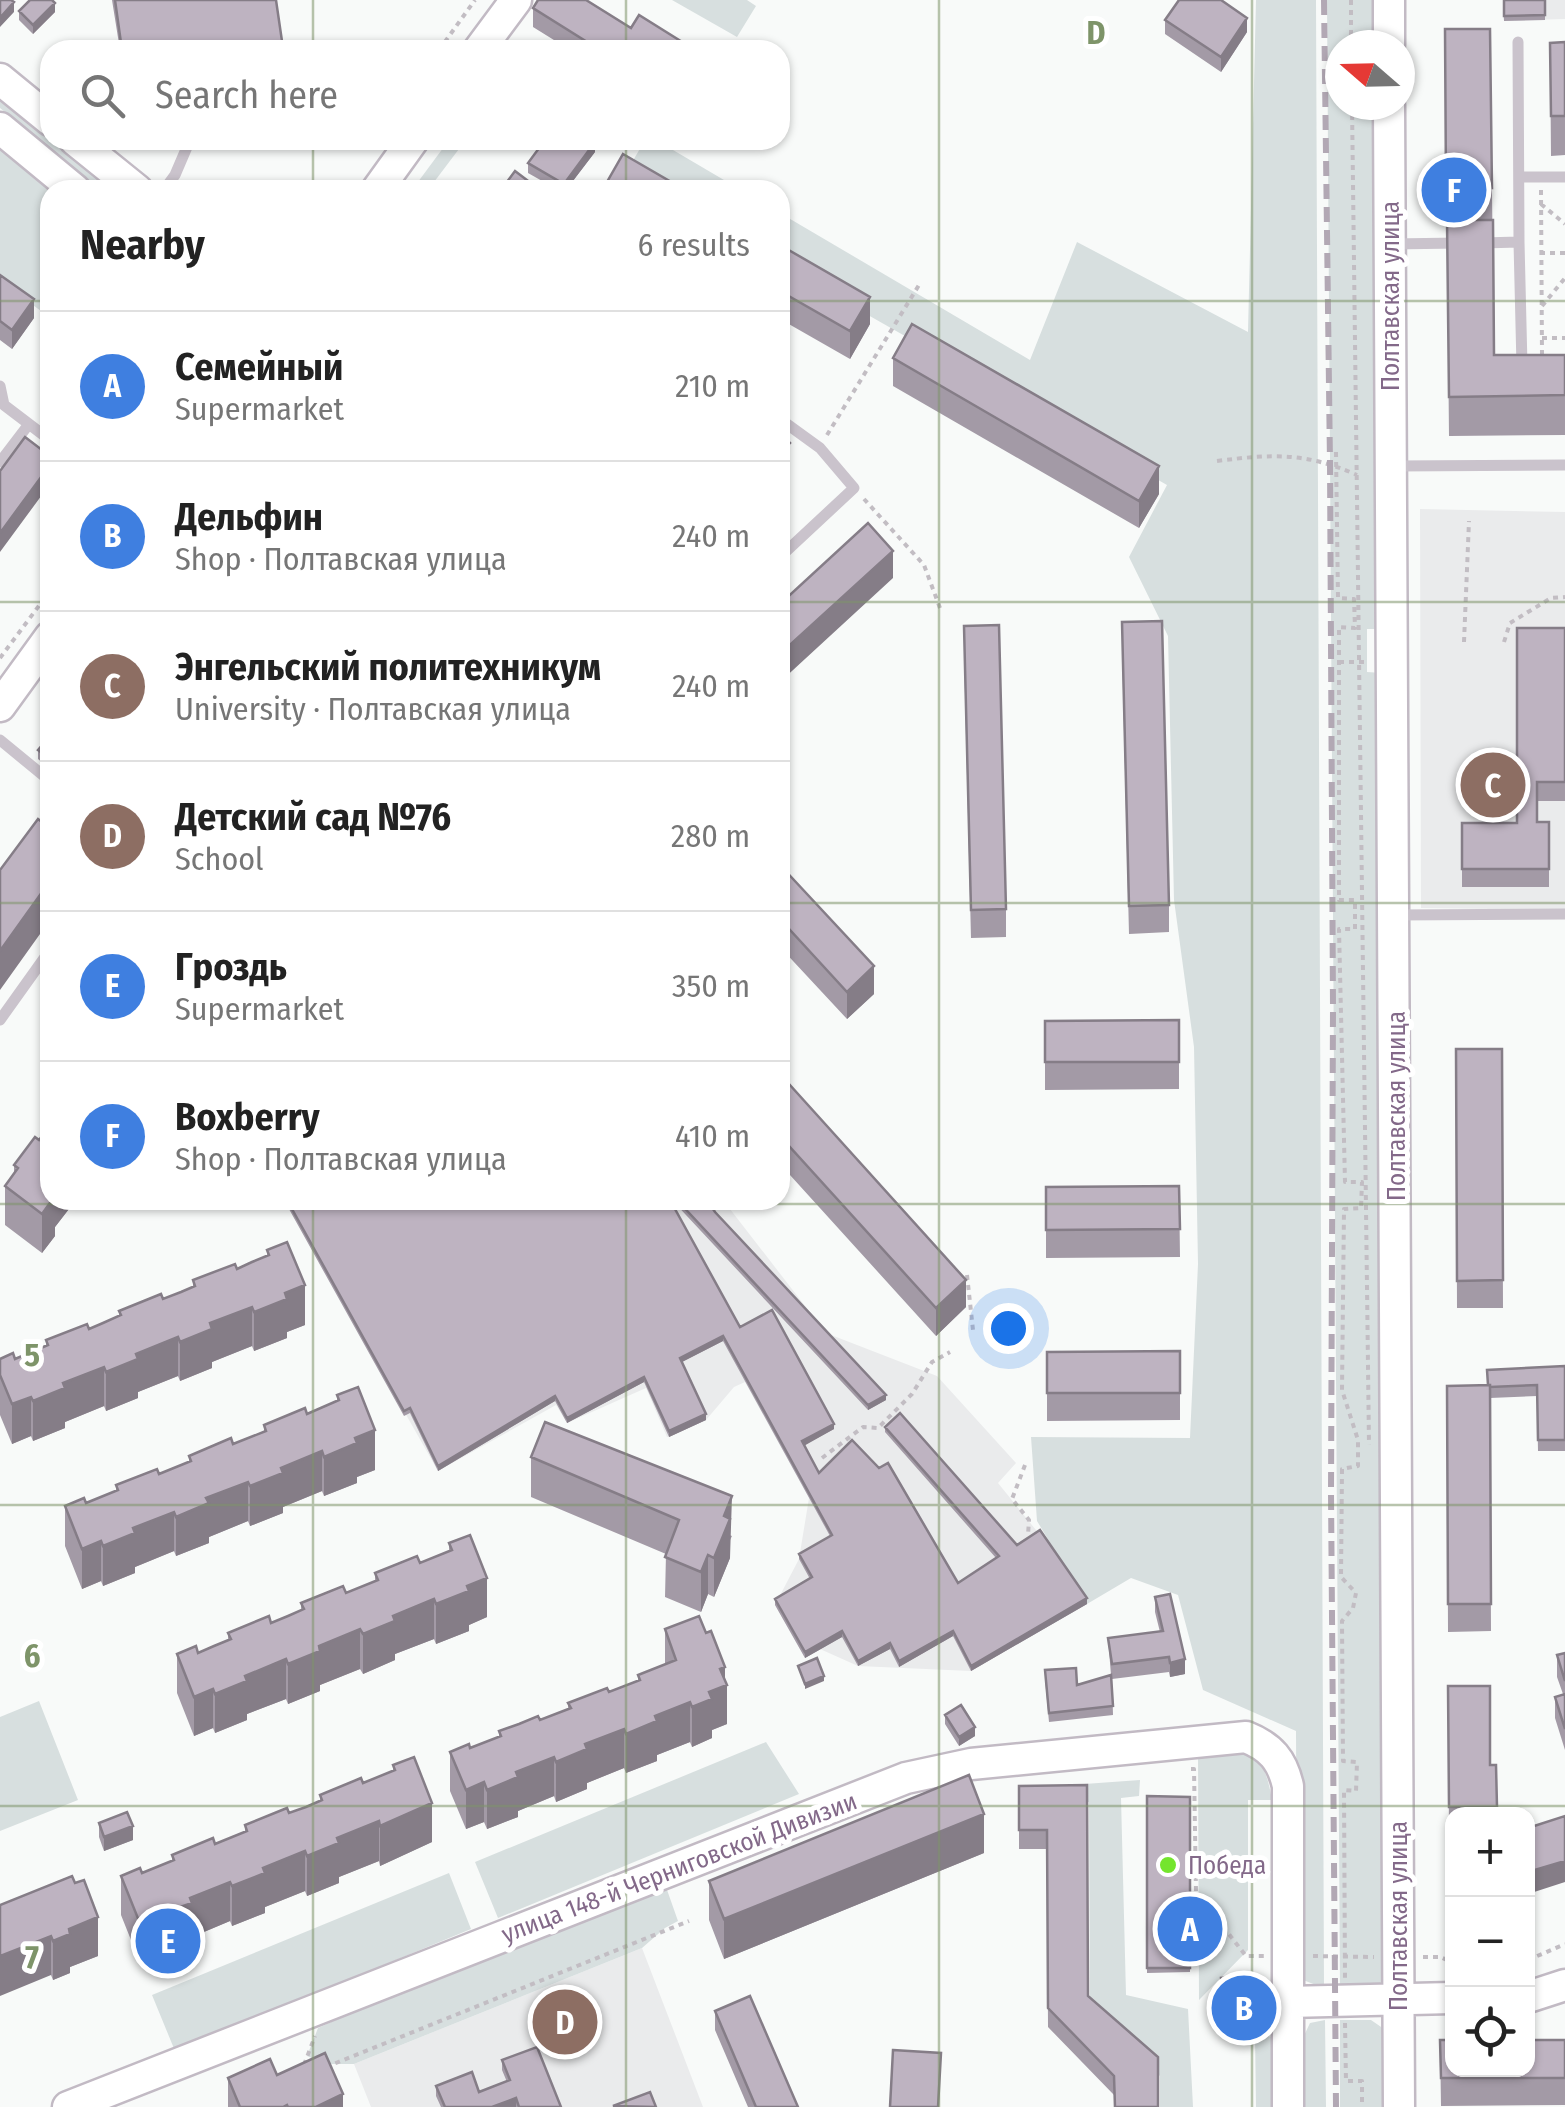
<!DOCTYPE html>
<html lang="en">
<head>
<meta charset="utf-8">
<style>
	:root { --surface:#fff; --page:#f2f2f2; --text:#222; --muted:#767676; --line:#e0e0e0; --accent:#0b8043 }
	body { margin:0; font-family:"Fira Sans Condensed",sans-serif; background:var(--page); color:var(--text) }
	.controls { position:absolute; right:30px; bottom:30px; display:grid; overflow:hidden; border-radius:20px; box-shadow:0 2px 8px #0004 }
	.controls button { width:90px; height:90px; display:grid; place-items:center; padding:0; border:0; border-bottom:2px solid var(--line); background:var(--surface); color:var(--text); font:50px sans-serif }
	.compass { position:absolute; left:1325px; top:30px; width:90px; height:90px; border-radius:50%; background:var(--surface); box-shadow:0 2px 8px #0004; rotate:290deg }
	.you { position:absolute; left:1008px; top:1328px; width:35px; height:35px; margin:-25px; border:8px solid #fff; border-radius:50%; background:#1a73e8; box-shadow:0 0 0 15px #1a73e833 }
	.badge { display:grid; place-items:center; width:65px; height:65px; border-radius:50%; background:var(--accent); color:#fff; font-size:32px; font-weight:700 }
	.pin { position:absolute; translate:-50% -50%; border:5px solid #fff; box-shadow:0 2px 10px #0006 }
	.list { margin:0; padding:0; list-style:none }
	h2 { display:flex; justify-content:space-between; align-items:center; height:130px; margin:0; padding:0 40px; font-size:42px }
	h2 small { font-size:32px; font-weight:400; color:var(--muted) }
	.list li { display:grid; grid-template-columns:65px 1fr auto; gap:30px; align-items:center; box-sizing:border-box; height:150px; padding:0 40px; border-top:2px solid var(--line) }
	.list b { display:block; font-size:38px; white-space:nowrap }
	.list p { margin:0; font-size:32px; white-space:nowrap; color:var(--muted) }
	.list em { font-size:32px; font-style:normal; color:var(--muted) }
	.icon { flex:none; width:55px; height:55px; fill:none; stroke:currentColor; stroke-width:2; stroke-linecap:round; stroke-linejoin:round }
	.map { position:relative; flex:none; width:1565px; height:2107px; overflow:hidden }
	.search { position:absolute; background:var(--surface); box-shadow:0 2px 8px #0004; left:40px; top:40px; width:750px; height:110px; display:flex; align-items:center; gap:25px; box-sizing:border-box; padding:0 35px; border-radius:30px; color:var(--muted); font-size:38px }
	.panel { position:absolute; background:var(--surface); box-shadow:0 2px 8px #0004; left:40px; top:180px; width:750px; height:1030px; border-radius:30px }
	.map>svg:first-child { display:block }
</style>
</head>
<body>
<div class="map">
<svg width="1565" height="2107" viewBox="0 0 1565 2107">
	<rect width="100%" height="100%" fill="#f8faf9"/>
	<path fill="#eaebec" d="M1503 0H1565V19L1504 21Z
		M1420 509 1565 512V910L1421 908Z
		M284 1200H723L826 1333 937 1376 1016 1463 998 1483 1040 1535 1087 1604 971 1671 858 1666 820 1649 805 1658 775 1605 799 1559 809 1498 745 1382 734 1387 706 1420 667 1437 646 1388 567 1423 556 1405 438 1471Z
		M642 1948 703 2107H371L354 2064Z"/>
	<path fill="#d7dfdf" d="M672 0H747L756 6 737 37Z
		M1256 0H1316L1324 1988 1303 1980 1297 1968 1296 1731 1203 1690 1178 1595 1131 1578 1087 1604 1037 1521 1031 1437 1190 1438 1198 1264 1194 1047 1174 900 1168 636 1129 557 1167 485 780 265V213L1030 360 1077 242 1248 332Z
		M1327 0H1376L1377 45H1340V105H1377L1382 629H1367V672L1382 673 1384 1979 1377 1986 1340 1987Z
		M0 91 50 132V140H60L122 190H101L0 108Z
		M449 140H483L477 149 465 141 428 190H412Z
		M645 140H656L741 190H648L624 176Z
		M0 148 51 190 50 313 41 311 0 281Z
		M39 1701 78 1800 0 1831V1717Z
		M766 1742 799 1794 498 1918 475 1862Z
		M1198 1751C1249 1752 1262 1743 1272 1800H1248V1950L1199 2000Z
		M1140 1780 1139 1796 1121 1798 1126 1995 1188 2009 1193 2107H1160V2076L1090 2014 1089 1802 1029 1803V1788Z
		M449 1873 471 1929 175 2051 152 1995Z
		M666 1887 678 1921 665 1928 642 1948 354 2064H326L307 2056 318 2028 405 1989Z
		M1325 2020 1326 2107H1301V2042L1310 2023Z
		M1340 2020H1371L1384 2029 1391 2107H1340Z
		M1255 2033 1272 2037V2107H1256Z"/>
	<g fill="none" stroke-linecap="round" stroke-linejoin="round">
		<defs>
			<path id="secondary" d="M1389 0V45
				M479 50 516 0
				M0 79 50 120
				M1389 105 1399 2107
				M0 128 75 190
				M75 140 137 190
				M377 190 413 140
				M0 706 50 637
				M1528 1997 1565 1985
				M1288 2002 1452 1998
				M68 2107 906 1778 971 1764 1246 1737C1271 1747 1282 1760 1288 1786V2107"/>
		</defs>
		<use href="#secondary" stroke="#c2bac4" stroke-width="35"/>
		<path stroke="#c2bdc3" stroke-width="4" stroke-dasharray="5 5" stroke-linecap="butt" d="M1351 0V45
			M439 50 475 0
			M1352 105 1369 1445
			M1541 190 1542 356
			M1541 204 1565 224
			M1540 253H1565
			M1542 306 1565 278
			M1542 338H1565
			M827 435 919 285
			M1336 452 1338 598 1354 599 1355 628 1339 627V900H1355V929H1339L1345 1182H1362L1361 1208 1344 1209 1342 1390 1358 1440V1466L1342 1469 1341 1577 1356 1593 1353 1608 1342 1621 1343 1761 1357 1762 1356 1791 1344 1790 1345 1978
			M1217 461C1272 454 1305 452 1357 475
			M864 499 924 565 940 608
			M1464 642 1469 521
			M1504 642 1510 623 1551 598 1565 597
			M0 658 50 591
			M1339 662H1369
			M967 1275 973 1330
			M822 1458 863 1427 878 1428 912 1394 932 1362 950 1352
			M1025 1465 1012 1499 1029 1520 1028 1535
			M1191 1769H1194L1196 1892 1246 1956H1264
			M1313 1956 1374 1957
			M1423 1957H1440L1452 1962
			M1528 1960 1565 1944
			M1345 2023 1346 2081H1362V2107
			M304 2065 315 2036
			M326 2067 689 1921"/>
		<path stroke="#cac3cc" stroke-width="11" d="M1518 42 1519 242
			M1519 177H1565
			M164 190 175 175 190 140
			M1482 243 1519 242 1522 366
			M1392 244 1458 243
			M0 386 4 405 50 440
			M780 419 820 448 854 488 780 557
			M0 462 29 424
			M1395 466 1565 465
			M0 740 50 781
			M1395 915 1565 914
			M0 1020 50 950"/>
		<use href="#secondary" stroke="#fff" stroke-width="30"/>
		<path stroke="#b2a8b4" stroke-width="6" stroke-dasharray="15 8" stroke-linecap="butt" d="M1324 0 1330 463 1333 1008 1331 1492 1336 2107"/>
	</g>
	<path fill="#a39aa6" d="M112 0H276L283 50H120Z
		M1503 0H1545V20L1504 21Z
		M533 8 631 28 695 50H570L533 27Z
		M19 11 55 12 33 34 19 20Z
		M1165 20 1247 32 1221 72 1165 34Z
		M1445 29H1490L1494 355H1565V435L1449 436Z
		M1565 42V155L1551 156 1550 43Z
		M595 152 566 190H558L528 173V163Z
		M780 245 870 324 850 359 780 319Z
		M0 275 34 318 12 349 0 340Z
		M893 358 1159 494 1139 528 893 386Z
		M50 395V416L47 414V400Z
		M1565 628V801H1537V822H1549V887H1462V823H1517Z
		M1122 650 1169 905V932L1129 934Z
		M964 654 1006 909V937L971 938Z
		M50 736V769L38 759V750Z
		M780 865 874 994 847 1019 780 947Z
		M1179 1020V1089L1045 1090V1021Z
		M1456 1049H1502L1503 1308H1457Z
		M780 1074 966 1307 936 1336 780 1164Z
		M14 1165 50 1200H82L76 1208 72 1205 62 1218 55 1227V1236L42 1253 5 1225V1186L14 1174Z
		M1179 1186 1180 1257 1046 1258V1187Z
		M284 1200H670L740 1327 834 1429 804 1445 819 1473 958 1583 996 1558 885 1432V1427L1017 1545 1087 1604 971 1671 953 1636 899 1667 890 1649 858 1666 842 1637 805 1658 775 1605V1599L810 1579 799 1559V1554L830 1536 723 1341 682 1362 706 1420 669 1437 644 1382 567 1423 555 1401 438 1471 410 1413 404 1416Z
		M672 1200H709L707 1201 715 1212 886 1400 868 1410Z
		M267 1250 305 1325 287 1332V1338L254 1351 252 1346 212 1362V1368L180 1381 178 1376 138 1392V1398L106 1411 104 1406 65 1422V1428L33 1441 31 1436 12 1444 0 1415V1359H15L46 1346V1340L89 1329 119 1316V1311L163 1299 193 1287V1280L237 1269 267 1256Z
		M1180 1351V1420L1047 1421V1352Z
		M1565 1366V1451H1538L1537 1396 1490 1398 1491 1631 1448 1632 1447 1386H1487V1370Z
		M337 1395 375 1470 357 1477V1483L324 1496 322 1491 283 1507V1513L250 1526 248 1521 209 1537V1543L176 1556 174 1551 135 1567V1573L103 1586 101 1581 82 1589 65 1546V1506L86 1503 116 1491V1485L159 1474 189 1462V1456L233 1444 264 1431V1425L307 1414 337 1401Z
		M531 1457 732 1536 730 1540V1558L714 1597 708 1594 701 1612 665 1597 666 1554 531 1497Z
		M449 1543 487 1617 469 1625V1631L436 1644 434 1639 395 1654V1660L363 1674 360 1669 320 1685V1691L288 1704 286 1699 247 1714V1720L215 1733 213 1728 194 1736 177 1693V1654L198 1653 228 1640V1633L271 1623 301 1611V1603L346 1593 375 1581V1573L420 1563 449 1551Z
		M1155 1597 1185 1674 1170 1677 1169 1672 1112 1679 1113 1715 1049 1722 1045 1679 1077 1685 1111 1675 1108 1638 1160 1632 1155 1612Z
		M665 1629 725 1680 727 1724 712 1730V1738L692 1747 690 1742 657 1755V1761L626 1773 624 1768 587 1783V1789L556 1802 554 1796 518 1811V1817L487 1829 484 1822 466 1829 450 1791V1752L470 1748 499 1737V1731L540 1720 568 1709V1703L609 1692 638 1680V1675L665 1664Z
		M1565 1653V1750L1555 1718V1697L1563 1694 1557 1677V1655Z
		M1448 1686 1490 1765H1496L1497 1814H1452V1833L1449 1834Z
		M945 1715 975 1736 959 1746 945 1724Z
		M393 1765 432 1842 380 1866 379 1861 339 1877V1883L307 1896 305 1891 265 1907V1913L232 1926 230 1921 192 1937V1942L139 1960 121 1915V1876L142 1873 172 1861V1855L215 1844 245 1831V1825L289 1813 320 1801V1795L363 1783 393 1771Z
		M1087 1785 1088 1996 1158 2107 1114 2095 1048 2027 1047 1849H1019V1786Z
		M1147 1796 1190 1797V1972L1147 1973Z
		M99 1823 133 1840 104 1851 99 1837Z
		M984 1853 724 1959 709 1920V1881Z
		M0 1905 98 1956 70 1967V1973L53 1980 51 1975Z
		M1221 1978 1244 2014V2018L1224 2020Z
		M715 2011 798 2107H748L715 2030Z
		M1440 2040H1565V2105L1441 2106Z
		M502 2060 561 2107H441L436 2096V2086L479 2092 507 2082 502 2070Z
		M277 2075 343 2107H228V2078Z"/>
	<path fill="#857d87" d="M14 2V12L0 27V18Z
		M55 3V12L33 34V25Z
		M1247 18V32L1221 72V57Z
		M595 142V152L566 190H564V184Z
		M870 297V324L850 359V331Z
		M34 299V318L12 349V330Z
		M790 443V471L780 480V453Z
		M50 465V484L0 552V533Z
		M1159 466V494L1139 528V501Z
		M893 551V578L780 682V654Z
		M50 881V920L0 990V951Z
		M874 966V994L847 1019V992Z
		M51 1200H72V1205L55 1227V1236L42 1253V1214Z
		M966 1280V1307L936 1336V1308Z
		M305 1285V1325L287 1332V1338L254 1351V1312L285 1293Z
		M252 1307V1346L212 1362V1368L180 1381V1342L210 1323Z
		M723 1336V1341L680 1363V1358Z
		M178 1337V1376L138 1392V1398L106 1411V1372L136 1354Z
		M104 1367V1406L65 1422V1428L33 1441V1401L63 1383Z
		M644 1377V1382L567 1423V1418Z
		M886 1395V1400L868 1410V1405Z
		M555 1396V1401L438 1471V1466Z
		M31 1397V1436L12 1444V1404Z
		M706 1414V1420L669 1437V1431Z
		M834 1424V1429L802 1447V1441Z
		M375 1430V1470L357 1477V1483L324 1496V1457L355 1438Z
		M322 1451V1491L283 1507V1513L250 1526V1486L281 1468Z
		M248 1482V1521L209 1537V1543L176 1556V1517L206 1498Z
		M732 1496 730 1558 714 1597V1558L724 1516Z
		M174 1512V1551L135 1567V1573L103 1586V1546L133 1528Z
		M101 1541V1581L82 1589V1549Z
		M708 1555V1594L701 1612V1572Z
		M487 1578V1617L469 1625V1631L436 1644V1604L467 1586Z
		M1087 1598V1604L971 1671V1666Z
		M434 1599V1639L395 1654V1660L363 1674V1634L393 1616Z
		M360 1629V1669L320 1685V1691L288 1704V1664L319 1646Z
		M842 1631V1637L805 1658V1652Z
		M953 1631V1636L899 1667V1661Z
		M890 1643V1649L858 1666V1661Z
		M286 1659V1699L247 1714V1720L215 1733V1694L245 1676Z
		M1185 1659V1674L1170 1677V1663Z
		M725 1667V1685H727V1724L712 1730V1738L692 1747V1707L709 1692 720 1669Z
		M824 1676V1681L805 1689V1684Z
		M213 1689V1728L194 1736V1697Z
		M690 1702V1742L657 1755V1761L626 1773V1734L655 1716Z
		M975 1727V1736L959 1746V1737Z
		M624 1729V1768L587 1783V1789L556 1802V1762L585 1744Z
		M554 1757V1796L518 1811V1817L487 1829V1790L516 1772Z
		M484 1782V1822L466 1829V1790Z
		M432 1803V1842L380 1866V1826Z
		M984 1814V1853L724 1959V1919Z
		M379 1821V1861L339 1877V1883L307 1896V1856L337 1838Z
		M133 1826V1840L104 1851V1837Z
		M305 1851V1891L265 1907V1913L232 1926V1886L263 1868Z
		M1565 1861V1882L1528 1894V1872Z
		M230 1882V1921L192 1937V1942L139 1960V1921Z
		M98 1917V1956L70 1967V1973L53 1980V1941L69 1929Z
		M51 1936V1975L0 1996V1956Z
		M343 2094V2107H316Z
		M516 2098V2107H492Z"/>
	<path fill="#beb3c1" stroke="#857d87" stroke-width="2.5" d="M0 0H11L14 2 0 18Z
		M30 0H52L55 3 33 25 19 11Z
		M115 0H276L283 48 269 50H122Z
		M538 0H586L631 28 639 15 695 50H600L533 8Z
		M1179 0H1221L1247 18 1221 57 1165 20Z
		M1504 0H1545V15L1504 16Z
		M1445 29H1490L1492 188 1446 189Z
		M1565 42V116H1551L1550 43Z
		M545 140H591L595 142 564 184 528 163Z
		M623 154 685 190 603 189Z
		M515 171 540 190H501Z
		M1447 220H1493L1494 355H1565V395L1449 397Z
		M780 245 870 297 850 331 780 291Z
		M0 275 34 299 12 330 0 321Z
		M912 324 1159 466 1139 501 893 358Z
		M780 432 790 443 780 453Z
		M25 437 50 456V465L0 533V471Z
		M868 523 893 551 780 654V604Z
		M1162 621 1169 905 1129 906 1122 622Z
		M999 625 1006 909 971 910 964 626Z
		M1517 628H1565V782H1537V822H1549V869H1462V823H1517Z
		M50 736V759L38 750Z
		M38 819 50 828V881L0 951V870Z
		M780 865 874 966 847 992 780 919Z
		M1179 1020V1062H1045V1021Z
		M1456 1049H1502L1503 1280 1457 1281Z
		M780 1074 966 1280 936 1308 780 1136Z
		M50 1126V1200H52L42 1214 5 1186 18 1168 14 1165 35 1137 39 1140Z
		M1179 1186 1180 1229 1046 1230V1187Z
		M287 1200H670L740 1327 772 1310 834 1424 802 1441 819 1473 852 1440 879 1468 888 1463 958 1583 999 1556 885 1427 900 1413 1017 1545 1040 1530 1087 1598 971 1666 953 1631 899 1661 890 1643 858 1661 842 1631 805 1652 775 1599 812 1577 799 1554 832 1535 723 1336 680 1358 706 1414 669 1431 644 1377 567 1418 555 1396 438 1466 410 1408 404 1411Z
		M677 1200H707L715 1212 886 1395 868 1405Z
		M287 1242 305 1285 285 1293 287 1299 254 1312 252 1307 210 1323 212 1329 180 1342 178 1337 136 1354 138 1359 106 1372 104 1367 63 1383 65 1388 33 1401 31 1397 12 1404 0 1375V1359L13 1353 15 1359 48 1345 46 1340 87 1324 89 1329 103 1323 121 1315 119 1311 161 1294 163 1299 181 1292 195 1286 193 1280 235 1264 237 1269 252 1262 269 1255 267 1250Z
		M1180 1351V1393H1047V1352Z
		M1565 1366V1440H1538L1537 1385 1490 1387V1385H1488L1487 1370Z
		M1490 1385 1491 1604H1448L1447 1386Z
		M358 1387 375 1430 355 1438 357 1443 324 1457 322 1451 281 1468 283 1473 250 1486 248 1482 206 1498 209 1503 176 1517 174 1512 133 1528 135 1533 103 1546 101 1541 82 1549 65 1506 84 1498 86 1503 118 1490 116 1485 157 1469 159 1474 191 1461 189 1456 231 1438 233 1444 266 1431 264 1425 305 1408 307 1414 339 1400 337 1395Z
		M545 1422 732 1496 724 1516 730 1519 714 1558 708 1555 701 1572 665 1557 679 1520 531 1457Z
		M470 1535 487 1578 467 1586 469 1591 436 1604 434 1599 393 1616 395 1621 363 1634 360 1629 319 1646 320 1651 288 1664 286 1659 245 1676 247 1681 215 1694 213 1689 194 1697 177 1654 196 1646 198 1653 214 1646 231 1639 228 1633 269 1616 271 1623 288 1616 304 1609 301 1603 343 1586 346 1593 378 1580 375 1573 417 1556 420 1563 452 1550 449 1543Z
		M1170 1594 1185 1659 1170 1663 1169 1657 1112 1664 1108 1638 1163 1631 1155 1597Z
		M699 1616 706 1633 711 1631 725 1667 720 1669 727 1685 709 1692 712 1699 692 1707 690 1702 655 1716 657 1721 626 1734 624 1729 585 1744 587 1749 556 1762 554 1757 516 1772 518 1777 487 1790 484 1782 466 1790 450 1752 469 1744 470 1748 501 1736 499 1731 519 1724 538 1716 540 1720 571 1708 568 1703 607 1688 609 1692 640 1680 638 1675 676 1660 665 1629Z
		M1565 1653V1681L1557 1655Z
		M817 1658 824 1676 805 1684 798 1666Z
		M1076 1668 1077 1685 1111 1675 1113 1706 1049 1713 1045 1670Z
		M1448 1686H1490V1765H1496L1497 1807H1449Z
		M1565 1694V1729L1555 1697Z
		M961 1705 975 1727 959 1737 945 1715Z
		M414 1757 432 1803 380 1826 379 1821 337 1838 339 1843 307 1856 305 1851 263 1868 265 1873 232 1886 230 1882 190 1898 192 1903 139 1921 121 1876 140 1868 142 1873 174 1860 172 1855 213 1838 215 1844 247 1831 245 1825 287 1808 289 1813 306 1807 322 1800 320 1795 361 1778 363 1783 395 1770 393 1765Z
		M969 1775 984 1814 724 1919 709 1881Z
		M1087 1785 1088 1996 1158 2057V2107H1115L1114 2076 1048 2008 1047 1830H1019V1786Z
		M1147 1796 1190 1797V1968H1147Z
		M127 1812 133 1826 104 1837 99 1823Z
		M1565 1816V1861L1528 1872V1828Z
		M72 1876 75 1883 84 1880 98 1917 69 1929 70 1934 53 1941 51 1936 0 1956V1905Z
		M1242 1976 1244 2014 1224 2015 1221 1978Z
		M750 1996 798 2107H756L715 2011Z
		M1440 2040H1452V2070H1528V2040H1565V2078H1441Z
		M537 2047 561 2107H519L516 2098 492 2107H445L436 2086 472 2072 479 2092 510 2080 502 2060Z
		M893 2050 941 2053 938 2107H890Z
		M325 2053 343 2094 316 2107H288L287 2105 283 2107H240L228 2078 270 2059 277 2075Z
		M650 2092 656 2107 613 2106Z"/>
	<path fill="none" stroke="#7e9469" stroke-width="2.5" stroke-opacity="0.55" d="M313 0V50M626 0V50M939 0V2107M1252 0V2107M313 140V190M626 140V190M0 301H50M780 301H1565M0 602H50M780 602H1565M0 903H50M780 903H1565M313 1200V2107M626 1200V2107M0 1204H1565M0 1505H1565M0 1806H1565"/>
	<circle fill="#74e52d" stroke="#fff" stroke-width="4" cx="1168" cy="1865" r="10"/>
	<g text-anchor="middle" stroke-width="10" stroke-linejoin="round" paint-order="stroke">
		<g font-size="25" fill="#836989" stroke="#fff">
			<text transform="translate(1390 296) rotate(-90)" y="9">Полтавская улица</text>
			<text transform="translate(1396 1106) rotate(-90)" y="9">Полтавская улица</text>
			<text transform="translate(679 1867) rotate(-21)" y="9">улица 148-й Черниговской Дивизии</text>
			<text transform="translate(1398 1916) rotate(-90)" y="9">Полтавская улица</text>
		</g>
		<g font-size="25" fill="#836989" stroke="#fff" text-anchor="start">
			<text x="1188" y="1874">Победа</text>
		</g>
	</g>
	<g font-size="32" text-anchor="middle" font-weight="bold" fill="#7e9469" stroke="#fff" stroke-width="10" stroke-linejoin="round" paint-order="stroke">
		<text x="1096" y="44">D</text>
		<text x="32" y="1366">5</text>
		<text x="32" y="1667">6</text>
		<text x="32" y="1968">7</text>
	</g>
</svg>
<div class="controls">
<button>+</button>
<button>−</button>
<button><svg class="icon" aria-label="locate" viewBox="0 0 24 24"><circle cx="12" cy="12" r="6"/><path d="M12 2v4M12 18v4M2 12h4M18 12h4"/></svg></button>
</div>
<svg class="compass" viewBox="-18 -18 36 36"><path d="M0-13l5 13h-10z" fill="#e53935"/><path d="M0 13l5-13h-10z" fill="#767676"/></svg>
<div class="you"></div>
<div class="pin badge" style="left:1190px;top:1929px;background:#3f7fe0">A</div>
<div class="pin badge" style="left:1244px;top:2008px;background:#3f7fe0">B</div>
<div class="pin badge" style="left:1493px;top:785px;background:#8d6e63">C</div>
<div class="pin badge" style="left:565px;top:2022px;background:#8d6e63">D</div>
<div class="pin badge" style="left:168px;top:1941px;background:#3f7fe0">E</div>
<div class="pin badge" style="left:1454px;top:190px;background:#3f7fe0">F</div>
<div class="search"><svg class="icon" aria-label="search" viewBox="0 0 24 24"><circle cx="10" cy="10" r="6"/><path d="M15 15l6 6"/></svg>Search here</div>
<section class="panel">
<h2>Nearby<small>6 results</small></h2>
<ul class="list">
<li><span class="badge" style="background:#3f7fe0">A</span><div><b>Семейный</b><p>Supermarket</p></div><em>210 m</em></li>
<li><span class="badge" style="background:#3f7fe0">B</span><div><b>Дельфин</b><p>Shop · Полтавская улица</p></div><em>240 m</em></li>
<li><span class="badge" style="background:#8d6e63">C</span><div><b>Энгельский политехникум</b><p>University · Полтавская улица</p></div><em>240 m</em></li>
<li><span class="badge" style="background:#8d6e63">D</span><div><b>Детский сад №76</b><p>School</p></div><em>280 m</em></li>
<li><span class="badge" style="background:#3f7fe0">E</span><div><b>Гроздь</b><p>Supermarket</p></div><em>350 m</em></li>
<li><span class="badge" style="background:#3f7fe0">F</span><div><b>Boxberry</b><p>Shop · Полтавская улица</p></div><em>410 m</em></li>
</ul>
</section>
</div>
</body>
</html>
